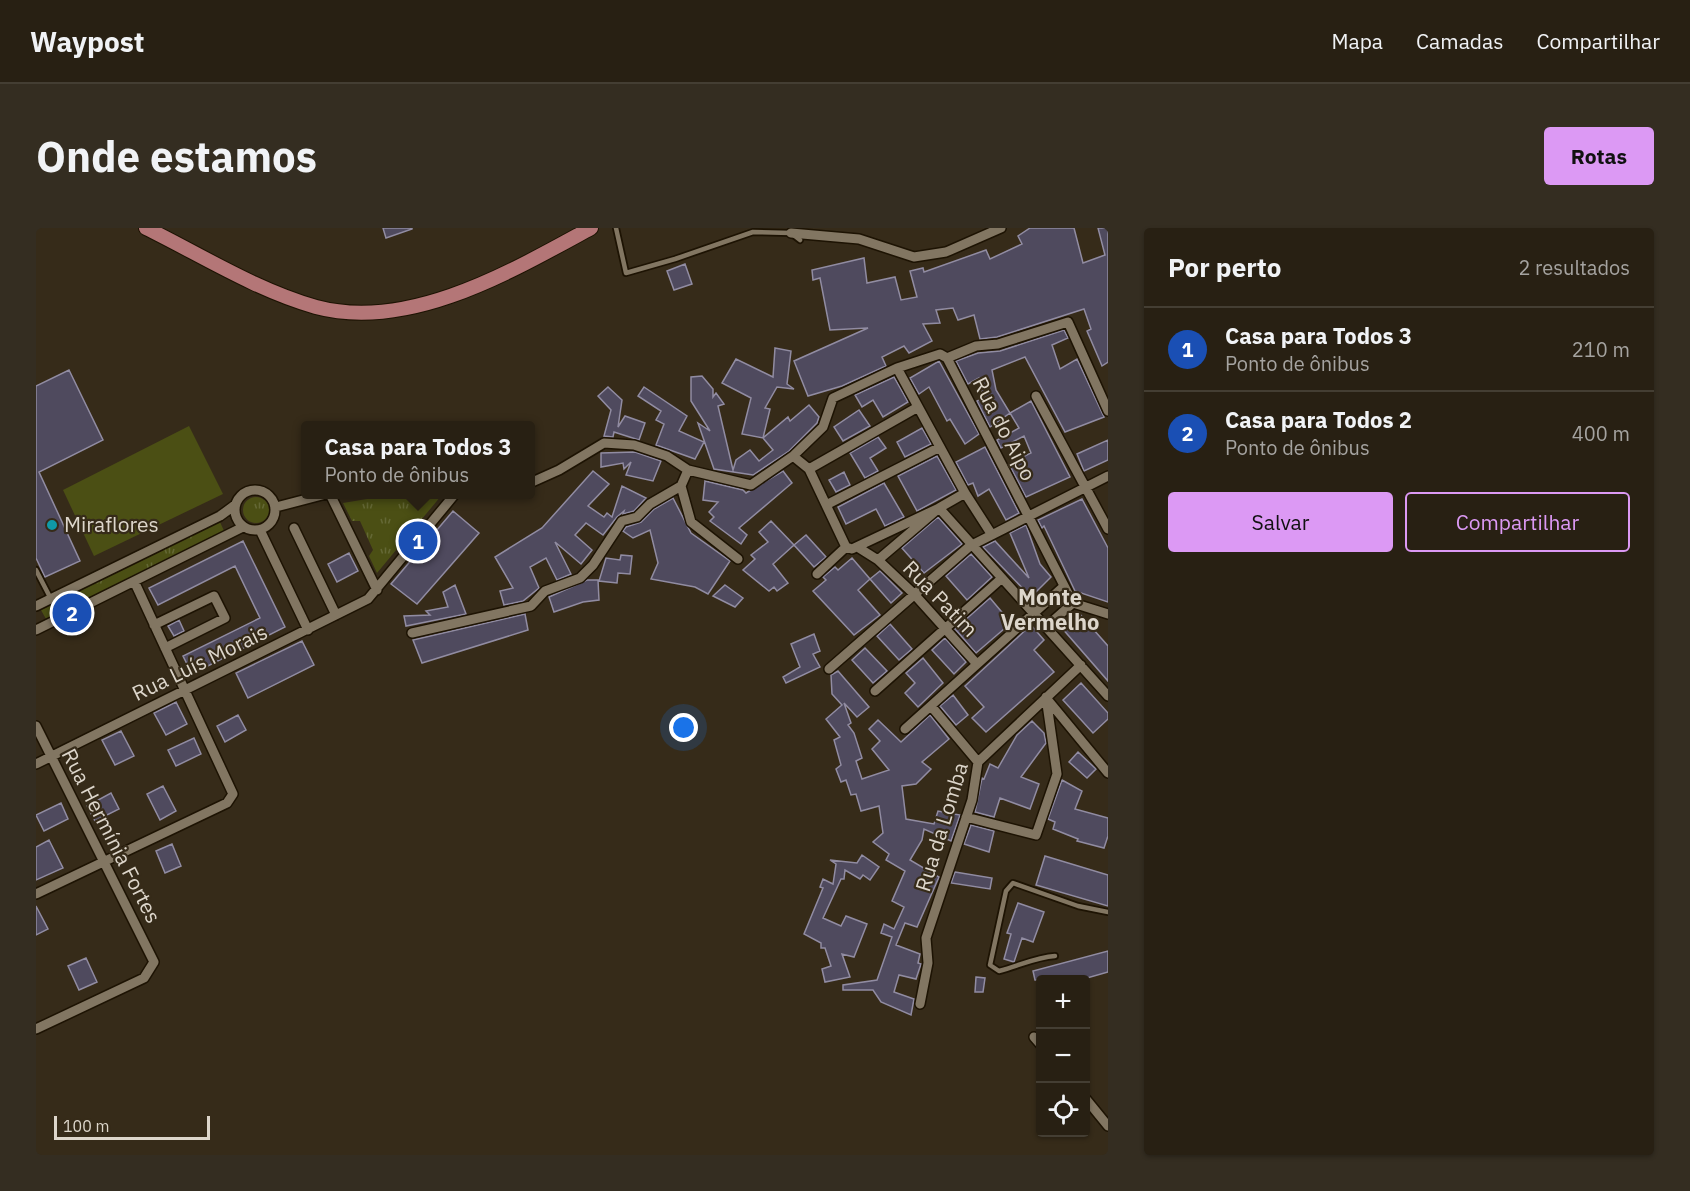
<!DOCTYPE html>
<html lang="pt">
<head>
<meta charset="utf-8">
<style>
	:root { --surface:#282013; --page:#342d21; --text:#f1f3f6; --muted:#a5a3a0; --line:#443e33; --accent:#dc99f4 }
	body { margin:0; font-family:"IBM Plex Sans",sans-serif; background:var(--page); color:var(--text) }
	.controls { position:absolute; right:18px; bottom:18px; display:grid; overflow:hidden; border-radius:6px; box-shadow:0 2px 4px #0004 }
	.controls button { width:54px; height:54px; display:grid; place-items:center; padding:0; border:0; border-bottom:2px solid var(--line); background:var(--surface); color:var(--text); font:30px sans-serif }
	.scale { position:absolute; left:18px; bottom:15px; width:156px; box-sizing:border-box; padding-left:6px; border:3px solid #ddd6cb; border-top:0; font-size:16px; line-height:21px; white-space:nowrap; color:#ddd6cb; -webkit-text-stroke:4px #362b19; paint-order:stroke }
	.you { position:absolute; left:648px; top:500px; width:21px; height:21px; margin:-15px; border:4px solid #fff; border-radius:50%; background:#1a73e8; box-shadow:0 0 0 9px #1a73e833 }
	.badge { display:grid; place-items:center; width:39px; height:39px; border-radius:50%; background:var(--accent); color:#fff; font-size:20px; font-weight:700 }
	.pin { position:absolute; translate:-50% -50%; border:3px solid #fff; box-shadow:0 2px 6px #0006 }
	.popup { position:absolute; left:265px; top:193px; width:234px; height:78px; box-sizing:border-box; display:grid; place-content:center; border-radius:6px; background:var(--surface); filter:drop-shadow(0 2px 4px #0005); font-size:20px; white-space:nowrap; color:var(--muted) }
	.popup b { font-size:22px; color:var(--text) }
	.popup::after { content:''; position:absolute; left:50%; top:100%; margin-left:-12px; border:12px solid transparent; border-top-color:var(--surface) }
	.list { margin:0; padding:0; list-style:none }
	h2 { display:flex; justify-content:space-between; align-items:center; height:78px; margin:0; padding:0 24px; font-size:26px }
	h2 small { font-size:20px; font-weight:400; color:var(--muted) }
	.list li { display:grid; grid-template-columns:39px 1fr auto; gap:18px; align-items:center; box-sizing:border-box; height:84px; padding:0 24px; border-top:2px solid var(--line) }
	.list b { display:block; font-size:22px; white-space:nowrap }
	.list p { margin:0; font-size:20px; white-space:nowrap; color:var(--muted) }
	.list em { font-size:20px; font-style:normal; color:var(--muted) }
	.actions { display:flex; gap:12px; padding:18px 24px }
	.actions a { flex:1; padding:14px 0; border:2px solid var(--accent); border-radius:6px; text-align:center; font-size:21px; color:var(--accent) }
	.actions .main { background:var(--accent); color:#111 }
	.icon { flex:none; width:33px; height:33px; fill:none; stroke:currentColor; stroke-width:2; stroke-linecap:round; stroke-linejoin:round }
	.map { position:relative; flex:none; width:1072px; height:927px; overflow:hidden; border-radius:6px }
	header { display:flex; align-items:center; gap:36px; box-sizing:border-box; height:84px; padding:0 30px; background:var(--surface); border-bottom:2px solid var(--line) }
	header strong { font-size:28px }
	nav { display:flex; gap:33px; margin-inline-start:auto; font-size:21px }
	.intro { display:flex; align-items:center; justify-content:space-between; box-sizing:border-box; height:144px; padding:0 36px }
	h1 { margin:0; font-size:42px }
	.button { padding:15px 27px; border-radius:6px; background:var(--accent); color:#111; font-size:21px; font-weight:700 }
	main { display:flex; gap:36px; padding:0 36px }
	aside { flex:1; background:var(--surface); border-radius:6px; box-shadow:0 2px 4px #0004 }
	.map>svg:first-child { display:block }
</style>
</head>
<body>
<header>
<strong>Waypost</strong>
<nav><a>Mapa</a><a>Camadas</a><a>Compartilhar</a></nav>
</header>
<div class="intro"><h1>Onde estamos</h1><a class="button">Rotas</a></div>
<main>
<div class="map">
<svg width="1072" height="927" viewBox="0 0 1072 927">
	<defs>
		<pattern id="grass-tufts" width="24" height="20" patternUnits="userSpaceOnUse" patternTransform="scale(1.5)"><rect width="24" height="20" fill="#4b4f14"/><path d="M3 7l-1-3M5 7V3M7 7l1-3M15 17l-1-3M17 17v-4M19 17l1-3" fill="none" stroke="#646835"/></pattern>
	</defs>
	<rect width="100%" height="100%" fill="#362b19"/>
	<path fill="url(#grass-tufts)" d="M403 267 405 268 341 345 333 328 337 322 324 293H316L307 275 355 267Z
		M207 282a13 13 0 1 1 26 0a13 13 0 1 1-26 0Z
		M184 294 188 303 10 391 5 382Z"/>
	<path fill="#4b4f14" d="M153 198 187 266 58 328 27 262Z"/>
	<path fill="#4f4a5e" stroke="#918ca2" stroke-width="1.5" d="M347 0H376V1L350 10Z
		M994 0H1038L1047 35 1069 27 1062 0H1072V134L1066 138 1051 103 1055 101 1048 81 961 109 944 111 938 87 922 92 917 80 900 82 904 95 887 96 896 113 873 125 868 118 846 129 850 138 806 158 772 168 758 133 832 100 794 102 784 50 777 52 776 42 828 30 831 55 859 49 865 72 881 69 874 43 887 40 888 44 950 22 954 31 986 16 982 8Z
		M649 36 656 56 638 62 631 43Z
		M1028 102 1032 110 1016 117 1024 141 1041 131 1068 189 1029 204 989 129 956 142 960 162 974 185 954 199 941 173 947 170 943 150 932 156 920 133 942 125 964 123Z
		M739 120 755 123 751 156 758 161 741 159 729 180 734 181 727 210 706 206 715 170 686 155 700 131 737 149Z
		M903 133 943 206 929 216 914 191 911 193 893 159 883 166 874 150Z
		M33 142 67 212 3 244 44 333 9 349 0 330V158Z
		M666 148 677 161V169L680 165 688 176 682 178 697 242 700 232 714 222 723 233 737 222 727 210 752 189 754 193 773 177 783 189 781 195 753 223 717 247 678 241 662 195 674 203 655 173V149Z
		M858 149 872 174 847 189 837 172 826 179 819 167Z
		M572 159 586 172 582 199 589 188 609 195 603 212 578 204 577 209 568 208 575 182 562 168Z
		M608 159 651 188 643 203 668 214 659 231 620 217 628 196 620 192 625 183 602 168Z
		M995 173 1034 249 990 269 973 236 995 225 988 208 965 220 961 212 983 200 974 185Z
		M823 182 834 198 807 213 798 199Z
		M886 200 895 216 869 229 861 214Z
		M842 209 850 220 834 230 842 243 829 250 814 225Z
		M1072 212V232L1048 243 1041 226Z
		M949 219 983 285 970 292 953 261 942 268 937 255 932 257 920 234Z
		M599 224 625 233 617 253 590 247 595 234 588 241 587 235 565 239V225Z
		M901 228 920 262 881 283 862 248Z
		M557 243 573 256 552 278 568 289 571 285 576 289 586 258 610 270 598 283 587 286 588 283 581 289 567 307 550 295 539 307 556 322 545 336 519 314 535 346 521 352 510 330 494 339 503 360 487 373 468 377 464 363 477 360 459 329 506 300Z
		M747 243 756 255 703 300 711 307 705 316 674 293 678 289 673 284 682 274 667 272 669 253 707 262 710 265Z
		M808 244 814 257 800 264 793 252Z
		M848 255 868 289 849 298 840 281 810 296 802 279Z
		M637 270 655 305 694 333 672 366 659 359 615 351 622 335 614 302 597 310 587 303 590 299 605 294 618 281Z
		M1046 271 1072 320V374L1039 363 1008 298 1006 300 1002 292Z
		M417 283 443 305 381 376 355 356Z
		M902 289 926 316 888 345 866 320Z
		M735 293 758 317 737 336 752 355 741 363 738 359 733 363 707 342 719 331 715 327 732 314 723 304Z
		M990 297 1004 336 1015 349 995 369 947 319 959 313 993 350 974 305Z
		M770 307 790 329 778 339 758 317Z
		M207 313 249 399 156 446 147 428 224 390 199 338 122 377 113 360Z
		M313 325 322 343 301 354 292 336Z
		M935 326 956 349 931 372 910 348Z
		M585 327 596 328 594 346 582 345 581 355 563 353 570 330 584 332Z
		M816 330 834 351 822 362 844 387 818 407 777 363 790 352 787 349 799 339 802 342Z
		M844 343 866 365 855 375 834 351Z
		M551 352H562L563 372 547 374 518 384 513 369Z
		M419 357 430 386 370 398 368 388 394 387 390 383 412 379 407 364Z
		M689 357 707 370 699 379 677 368Z
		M954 370 975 395 940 425 919 401Z
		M1042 384 1072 418V453L1025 399Z
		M489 386 492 402 386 435 377 412Z
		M143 392 148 403 138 408 132 398Z
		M854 396 876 421 863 432 841 408Z
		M995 397 1008 412 998 422 1018 444 950 504 936 490 948 479 929 458Z
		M778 406 784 423 777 426 784 439 750 455 747 449 764 439 755 416Z
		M909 410 930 434 918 446 896 422Z
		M266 413 278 437 212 470 200 445Z
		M829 420 851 443 837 455 816 432Z
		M887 430 907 455 882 479 869 465 879 455 870 445Z
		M802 443 833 479 821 489 808 475 815 495 812 497 818 505 826 530 820 533 826 551 853 542 836 521 844 513 833 501 842 492 865 514 894 487 913 511 886 534 895 541 880 556 866 558 870 591 898 596 902 583 924 587 915 613 888 601 886 612 874 632 903 649 881 699 869 695 860 717 884 726 882 735 885 736 880 751 863 747 858 764 878 771 875 787 845 774 837 762H807V757L841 752 856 709 845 705 848 696 858 701 868 679 856 673 869 643 850 632 853 626 837 614 847 605 843 578 825 583 820 566 815 567 810 552 805 554 800 541 805 537 798 512 804 509 790 491 806 477 796 466 795 447Z
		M1045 455 1072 485V491L1057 505 1027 472Z
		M917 467 932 487 920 497 904 478Z
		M140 474 151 496 130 507 118 485Z
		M202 487 210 502 189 514 181 498Z
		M996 493 1008 505 1010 515 985 549 1003 556 994 581 964 570 958 589 939 584 946 550 948 551 954 536 962 540 981 507Z
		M85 503 98 528 79 537 66 512Z
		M158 510 165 526 140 538 132 522Z
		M1042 524 1060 541 1051 550 1033 534Z
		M1026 552 1046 563 1039 581 1072 590V608L1068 620 1041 613 1042 611 1017 601 1019 594 1012 591Z
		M127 558 140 583 124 592 111 566Z
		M75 565 83 581 59 593 51 578Z
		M25 575 32 591 8 603 0 587Z
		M935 597 958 603 953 624 928 616Z
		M13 612 27 640 0 652V619Z
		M136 616 145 638 129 645 120 623Z
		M826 627 843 639 834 652 827 647 824 651 809 642 808 651H805L787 690 805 698 810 688 831 696 818 729 806 726 814 749 789 754 786 741 795 738 789 720H785V715L768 706 787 660 784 659 787 651 797 656 800 636 794 632 821 635Z
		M1009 628 1072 647V678L1000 657Z
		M919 644 956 650 954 661 915 655Z
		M982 675 1008 684 997 714 986 710 978 734 968 731 975 706 971 705Z
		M0 678 12 701 0 707Z
		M1072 723V744L1044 752H999L997 743Z
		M50 730 61 754 43 762 32 738Z
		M940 749 949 750 947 764H939Z"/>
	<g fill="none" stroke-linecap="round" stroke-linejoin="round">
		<defs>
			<path id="service" d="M580 0 590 45 639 31 717 4 755 5 764 12
				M0 342 15 371
				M1019 728C1000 729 983 738 963 743L954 737 970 663 977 655 1042 678 1072 684"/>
			<path id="minor" d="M755 5 823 11 878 29 910 24 965 0
				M911 130 1037 375
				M911 130 940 118 962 116 1032 94 1072 183
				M861 140 929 265
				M1000 168 1072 301
				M757 228 787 199 797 170 861 140 904 126 911 130
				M773 241 882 179
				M494 255 523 242 568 215 598 217 631 228 652 242 715 257 757 228 773 241 810 319 816 321 903 280 1072 468
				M645 258 655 294 702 331
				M199 282a20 20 0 1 1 40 0a20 20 0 1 1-40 0Z
				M294 266 341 362
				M790 277 904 219
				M240 279 290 266
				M258 300 300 387
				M224 302 272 402
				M823 320 842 332 903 280 929 265 956 307
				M842 332 878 366 940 435
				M781 346 810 319
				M1037 375 1072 386
				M0 378 184 288 199 277
				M118 397 178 368 189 390 129 420
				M1011 398 1037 375
				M0 402 207 299
				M376 405 495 378 509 363 544 350 557 337 586 293 601 289 614 276 645 258 652 242
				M793 441 934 318 1072 248
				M839 463 966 350
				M1011 471 1072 545
				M895 478 942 534
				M0 498 118 734 108 750 0 801
				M869 501 1027 359
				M0 536 332 371 419 266
				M930 589 1000 607 1021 546 1010 469
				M0 666 191 575 197 566 99 355
				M884 776 892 735 890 710 936 572 942 534 1045 437
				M998 809 1005 817
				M1050 871 1072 898"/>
			<path id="primary" d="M110 0C165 27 220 62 280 79 373 104 476 43 555 0"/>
		</defs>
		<use href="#service" stroke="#1d1303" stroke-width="8"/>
		<use href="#minor" stroke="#1d1303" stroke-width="12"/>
		<use href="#primary" stroke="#1d1303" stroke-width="16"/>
		<use href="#service" stroke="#827662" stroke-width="4.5"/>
		<use href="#minor" stroke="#827662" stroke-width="9"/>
		<use href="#primary" stroke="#b47677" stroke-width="14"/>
	</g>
	<circle fill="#0f9aa8" stroke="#362b19" stroke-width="2" cx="16" cy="297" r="6"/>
	<g text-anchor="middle" stroke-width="4.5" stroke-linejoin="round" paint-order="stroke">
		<g font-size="21" fill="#ddd6cb" stroke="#362b19">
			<text transform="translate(968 201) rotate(63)" y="7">Rua do Aipo</text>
			<text transform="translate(904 371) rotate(46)" y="7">Rua Patim</text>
			<text transform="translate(164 435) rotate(-26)" y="7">Rua Luís Morais</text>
			<text transform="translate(906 599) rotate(-73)" y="7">Rua da Lomba</text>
			<text transform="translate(75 608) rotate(63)" y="7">Rua Hermínia Fortes</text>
		</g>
		<g font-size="21" fill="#ddd6cb" stroke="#362b19" text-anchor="start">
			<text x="28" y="304">Miraflores</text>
		</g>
		<g font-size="22" font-weight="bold" fill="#ddd6cb" stroke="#362b19">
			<text x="1014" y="377">Monte<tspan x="1014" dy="25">Vermelho</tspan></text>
		</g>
	</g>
</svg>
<div class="controls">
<button>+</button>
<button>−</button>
<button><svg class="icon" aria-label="locate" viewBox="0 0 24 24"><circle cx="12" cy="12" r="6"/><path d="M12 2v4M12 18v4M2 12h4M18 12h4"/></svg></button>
</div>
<div class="scale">100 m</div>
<div class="you"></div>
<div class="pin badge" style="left:382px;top:313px;background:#1a4fb4">1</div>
<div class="popup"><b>Casa para Todos 3</b>Ponto de ônibus</div>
<div class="pin badge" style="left:36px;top:385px;background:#1a4fb4">2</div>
</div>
<aside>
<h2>Por perto<small>2 resultados</small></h2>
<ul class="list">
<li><span class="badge" style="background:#1a4fb4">1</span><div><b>Casa para Todos 3</b><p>Ponto de ônibus</p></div><em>210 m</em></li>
<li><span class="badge" style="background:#1a4fb4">2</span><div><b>Casa para Todos 2</b><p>Ponto de ônibus</p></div><em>400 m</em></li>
</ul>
<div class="actions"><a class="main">Salvar</a><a>Compartilhar</a></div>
</aside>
</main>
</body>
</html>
